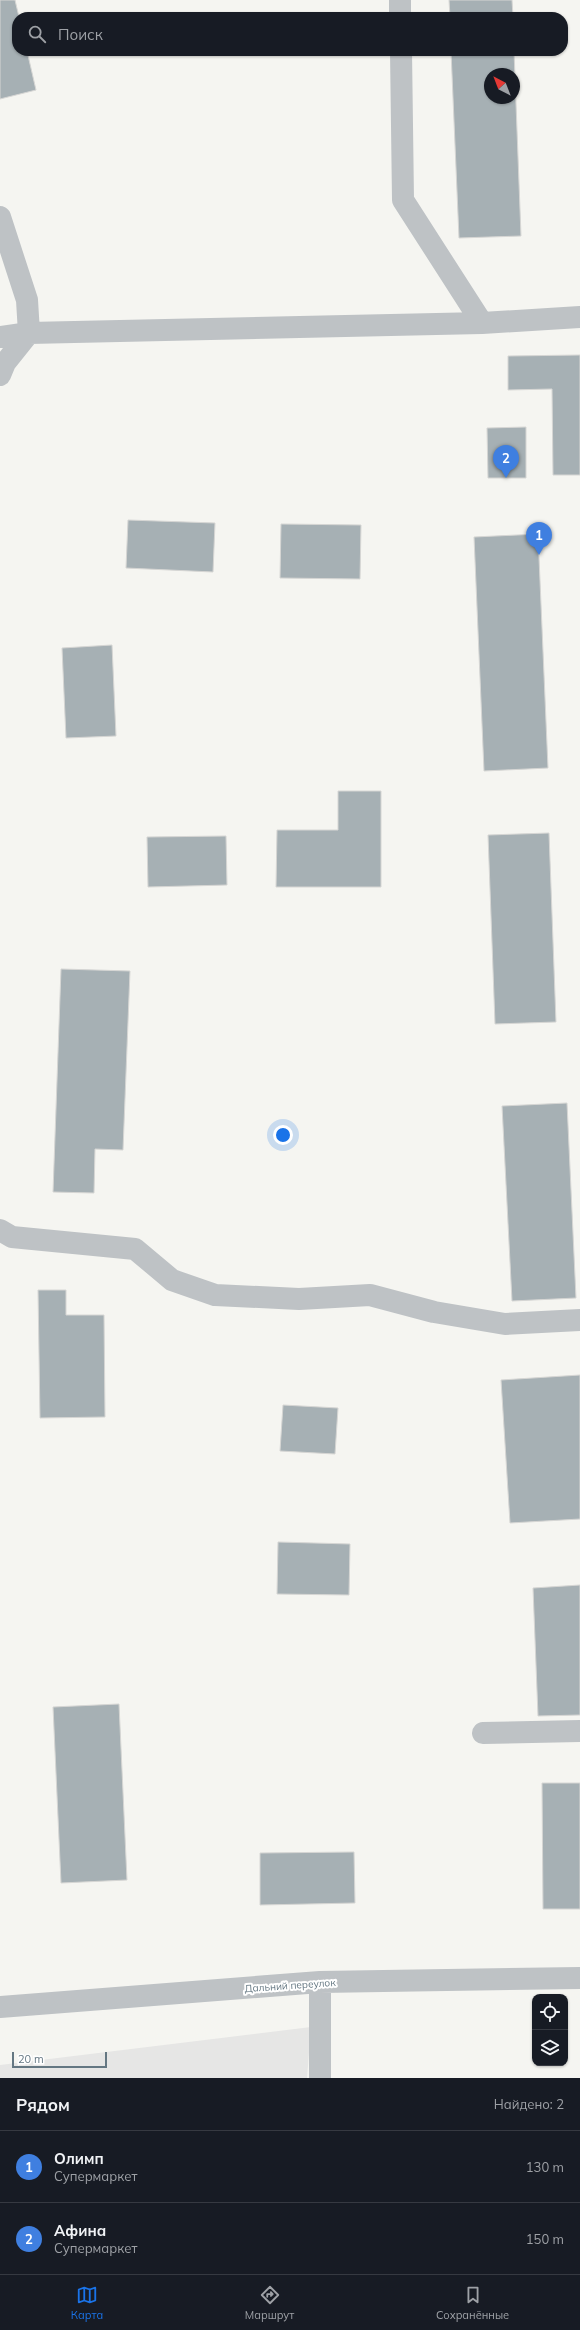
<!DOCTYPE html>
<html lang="ru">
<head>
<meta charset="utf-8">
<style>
	:root { --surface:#171b24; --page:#20242c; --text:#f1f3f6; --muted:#9ea1a6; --line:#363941; --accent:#1a73e8 }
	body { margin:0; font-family:Mulish,sans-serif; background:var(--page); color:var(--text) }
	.controls { position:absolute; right:12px; bottom:12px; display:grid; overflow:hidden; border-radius:8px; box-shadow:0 1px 3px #0004 }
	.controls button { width:36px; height:36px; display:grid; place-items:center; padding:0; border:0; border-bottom:1px solid var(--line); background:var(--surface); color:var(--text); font:20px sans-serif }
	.compass { position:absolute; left:484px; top:68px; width:36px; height:36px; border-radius:50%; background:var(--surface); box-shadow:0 1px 3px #0004; rotate:318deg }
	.scale { position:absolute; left:12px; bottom:10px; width:95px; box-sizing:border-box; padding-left:4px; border:2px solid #647782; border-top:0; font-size:11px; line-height:14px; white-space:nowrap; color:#647782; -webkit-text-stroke:3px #fff; paint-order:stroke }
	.you { position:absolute; left:283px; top:1135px; width:14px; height:14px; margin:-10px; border:3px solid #fff; border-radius:50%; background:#1a73e8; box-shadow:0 0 0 6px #1a73e833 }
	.badge { display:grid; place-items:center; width:26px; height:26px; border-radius:50%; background:var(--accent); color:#fff; font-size:13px; font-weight:700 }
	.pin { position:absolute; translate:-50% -33px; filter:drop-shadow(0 1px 2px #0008) }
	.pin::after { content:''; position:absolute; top:21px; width:14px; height:12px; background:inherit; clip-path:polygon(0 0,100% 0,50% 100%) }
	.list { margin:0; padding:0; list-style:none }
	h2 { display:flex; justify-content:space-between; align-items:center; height:52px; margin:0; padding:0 16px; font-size:17px }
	h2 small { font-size:13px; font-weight:400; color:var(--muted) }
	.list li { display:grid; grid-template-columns:26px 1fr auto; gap:12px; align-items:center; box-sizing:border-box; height:72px; padding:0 16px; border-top:1px solid var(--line) }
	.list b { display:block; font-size:15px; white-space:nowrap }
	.list p { margin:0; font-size:13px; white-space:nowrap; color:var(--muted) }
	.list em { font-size:13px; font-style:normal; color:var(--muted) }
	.icon { flex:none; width:22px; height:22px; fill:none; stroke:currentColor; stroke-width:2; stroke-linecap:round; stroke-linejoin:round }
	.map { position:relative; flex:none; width:580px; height:2078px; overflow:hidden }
	.search { position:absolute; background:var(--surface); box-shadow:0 1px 3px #0004; left:12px; right:12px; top:12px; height:44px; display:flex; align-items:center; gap:10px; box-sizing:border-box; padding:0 14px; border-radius:16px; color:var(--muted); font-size:15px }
	.sheet { height:196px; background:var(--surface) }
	nav { display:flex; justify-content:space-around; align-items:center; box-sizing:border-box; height:56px; border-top:1px solid var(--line); background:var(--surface); font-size:11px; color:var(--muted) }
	nav a { display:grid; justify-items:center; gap:2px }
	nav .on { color:var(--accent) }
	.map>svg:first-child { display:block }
</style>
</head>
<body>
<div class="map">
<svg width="580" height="2078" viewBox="0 0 580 2078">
	<rect width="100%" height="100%" fill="#f5f5f1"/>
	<path fill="#e6e6e5" d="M311 2027 307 2078H0V2065Z"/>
	<path fill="#a6b0b4" stroke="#d6d6d4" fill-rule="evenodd" d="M0 0H15L19 17H17V51H27L36 90 0 99Z
		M449 0H512L513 17H450Z
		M451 51H514L521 236 459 238ZM490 74H514V98H490Z
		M580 355V475H553L552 389 508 390V356Z
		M526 427V478H488L487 428Z
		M128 520 215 523 213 572 126 568Z
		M281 524 361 525 360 579 280 578Z
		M538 534 548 768 484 771 474 537Z
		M112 645 116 736 66 738 62 648Z
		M338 791H381V887H276L277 830H338Z
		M549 833 556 1022 495 1024 488 835Z
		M226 836 227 885 148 887 147 837Z
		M61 969 130 971 123 1150 95 1149 94 1193 53 1192Z
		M567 1103 576 1298 512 1301 502 1106Z
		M38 1290H66V1315H104L105 1417 40 1418Z
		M580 1375V1519L510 1523 501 1380Z
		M283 1405 338 1408 335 1454 280 1451Z
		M278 1542 350 1544 349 1595 277 1594Z
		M580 1585V1715L538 1716 533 1588Z
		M119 1704 127 1880 61 1883 53 1707Z
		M542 1783H580V1909H543Z
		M354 1852 355 1903 260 1905V1853Z"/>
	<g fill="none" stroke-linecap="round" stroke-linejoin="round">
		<path stroke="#bec2c5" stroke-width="22" d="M400 0V17
			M401 51 403 200 482 323
			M0 217 27 300 29 333 5 363 0 375
			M0 337 29 333 482 323 580 317
			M0 1230 12 1237 135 1249 172 1280 215 1295 299 1299 370 1295 434 1312 505 1324 580 1320
			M483 1733 580 1731
			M0 2007 320 1982 580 1978
			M320 2078V1982"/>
	</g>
	<g text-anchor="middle" stroke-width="4" stroke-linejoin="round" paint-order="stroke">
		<g font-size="10" fill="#647782" stroke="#fff">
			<text transform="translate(290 1985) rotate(-4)" y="4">Дальний переулок</text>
		</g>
	</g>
</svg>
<div class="controls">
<button><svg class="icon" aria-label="locate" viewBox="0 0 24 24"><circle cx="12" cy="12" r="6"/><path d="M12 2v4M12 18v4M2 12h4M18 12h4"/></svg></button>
<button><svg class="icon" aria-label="layers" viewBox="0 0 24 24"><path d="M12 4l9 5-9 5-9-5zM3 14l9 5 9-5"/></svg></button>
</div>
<svg class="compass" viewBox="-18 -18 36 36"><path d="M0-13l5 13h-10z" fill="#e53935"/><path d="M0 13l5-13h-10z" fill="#9ea1a6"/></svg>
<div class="scale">20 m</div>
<div class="you"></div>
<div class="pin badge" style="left:539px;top:555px;background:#3f7fe0">1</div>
<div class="pin badge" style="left:506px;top:478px;background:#3f7fe0">2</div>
<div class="search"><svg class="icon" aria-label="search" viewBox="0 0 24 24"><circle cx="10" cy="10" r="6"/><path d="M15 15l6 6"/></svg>Поиск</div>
</div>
<section class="sheet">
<h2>Рядом<small>Найдено: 2</small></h2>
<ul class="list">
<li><span class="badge" style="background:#3f7fe0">1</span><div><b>Олимп</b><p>Супермаркет</p></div><em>130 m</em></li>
<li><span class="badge" style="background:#3f7fe0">2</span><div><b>Афина</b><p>Супермаркет</p></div><em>150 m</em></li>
</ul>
</section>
<nav>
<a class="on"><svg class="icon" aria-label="map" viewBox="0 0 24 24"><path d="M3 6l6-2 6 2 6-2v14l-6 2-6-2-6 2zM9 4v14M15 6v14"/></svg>Карта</a>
<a><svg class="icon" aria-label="directions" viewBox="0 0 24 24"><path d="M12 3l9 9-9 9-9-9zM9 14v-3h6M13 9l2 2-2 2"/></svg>Маршрут</a>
<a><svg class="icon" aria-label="saved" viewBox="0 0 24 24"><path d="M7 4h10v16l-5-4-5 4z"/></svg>Сохранённые</a>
</nav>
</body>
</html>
